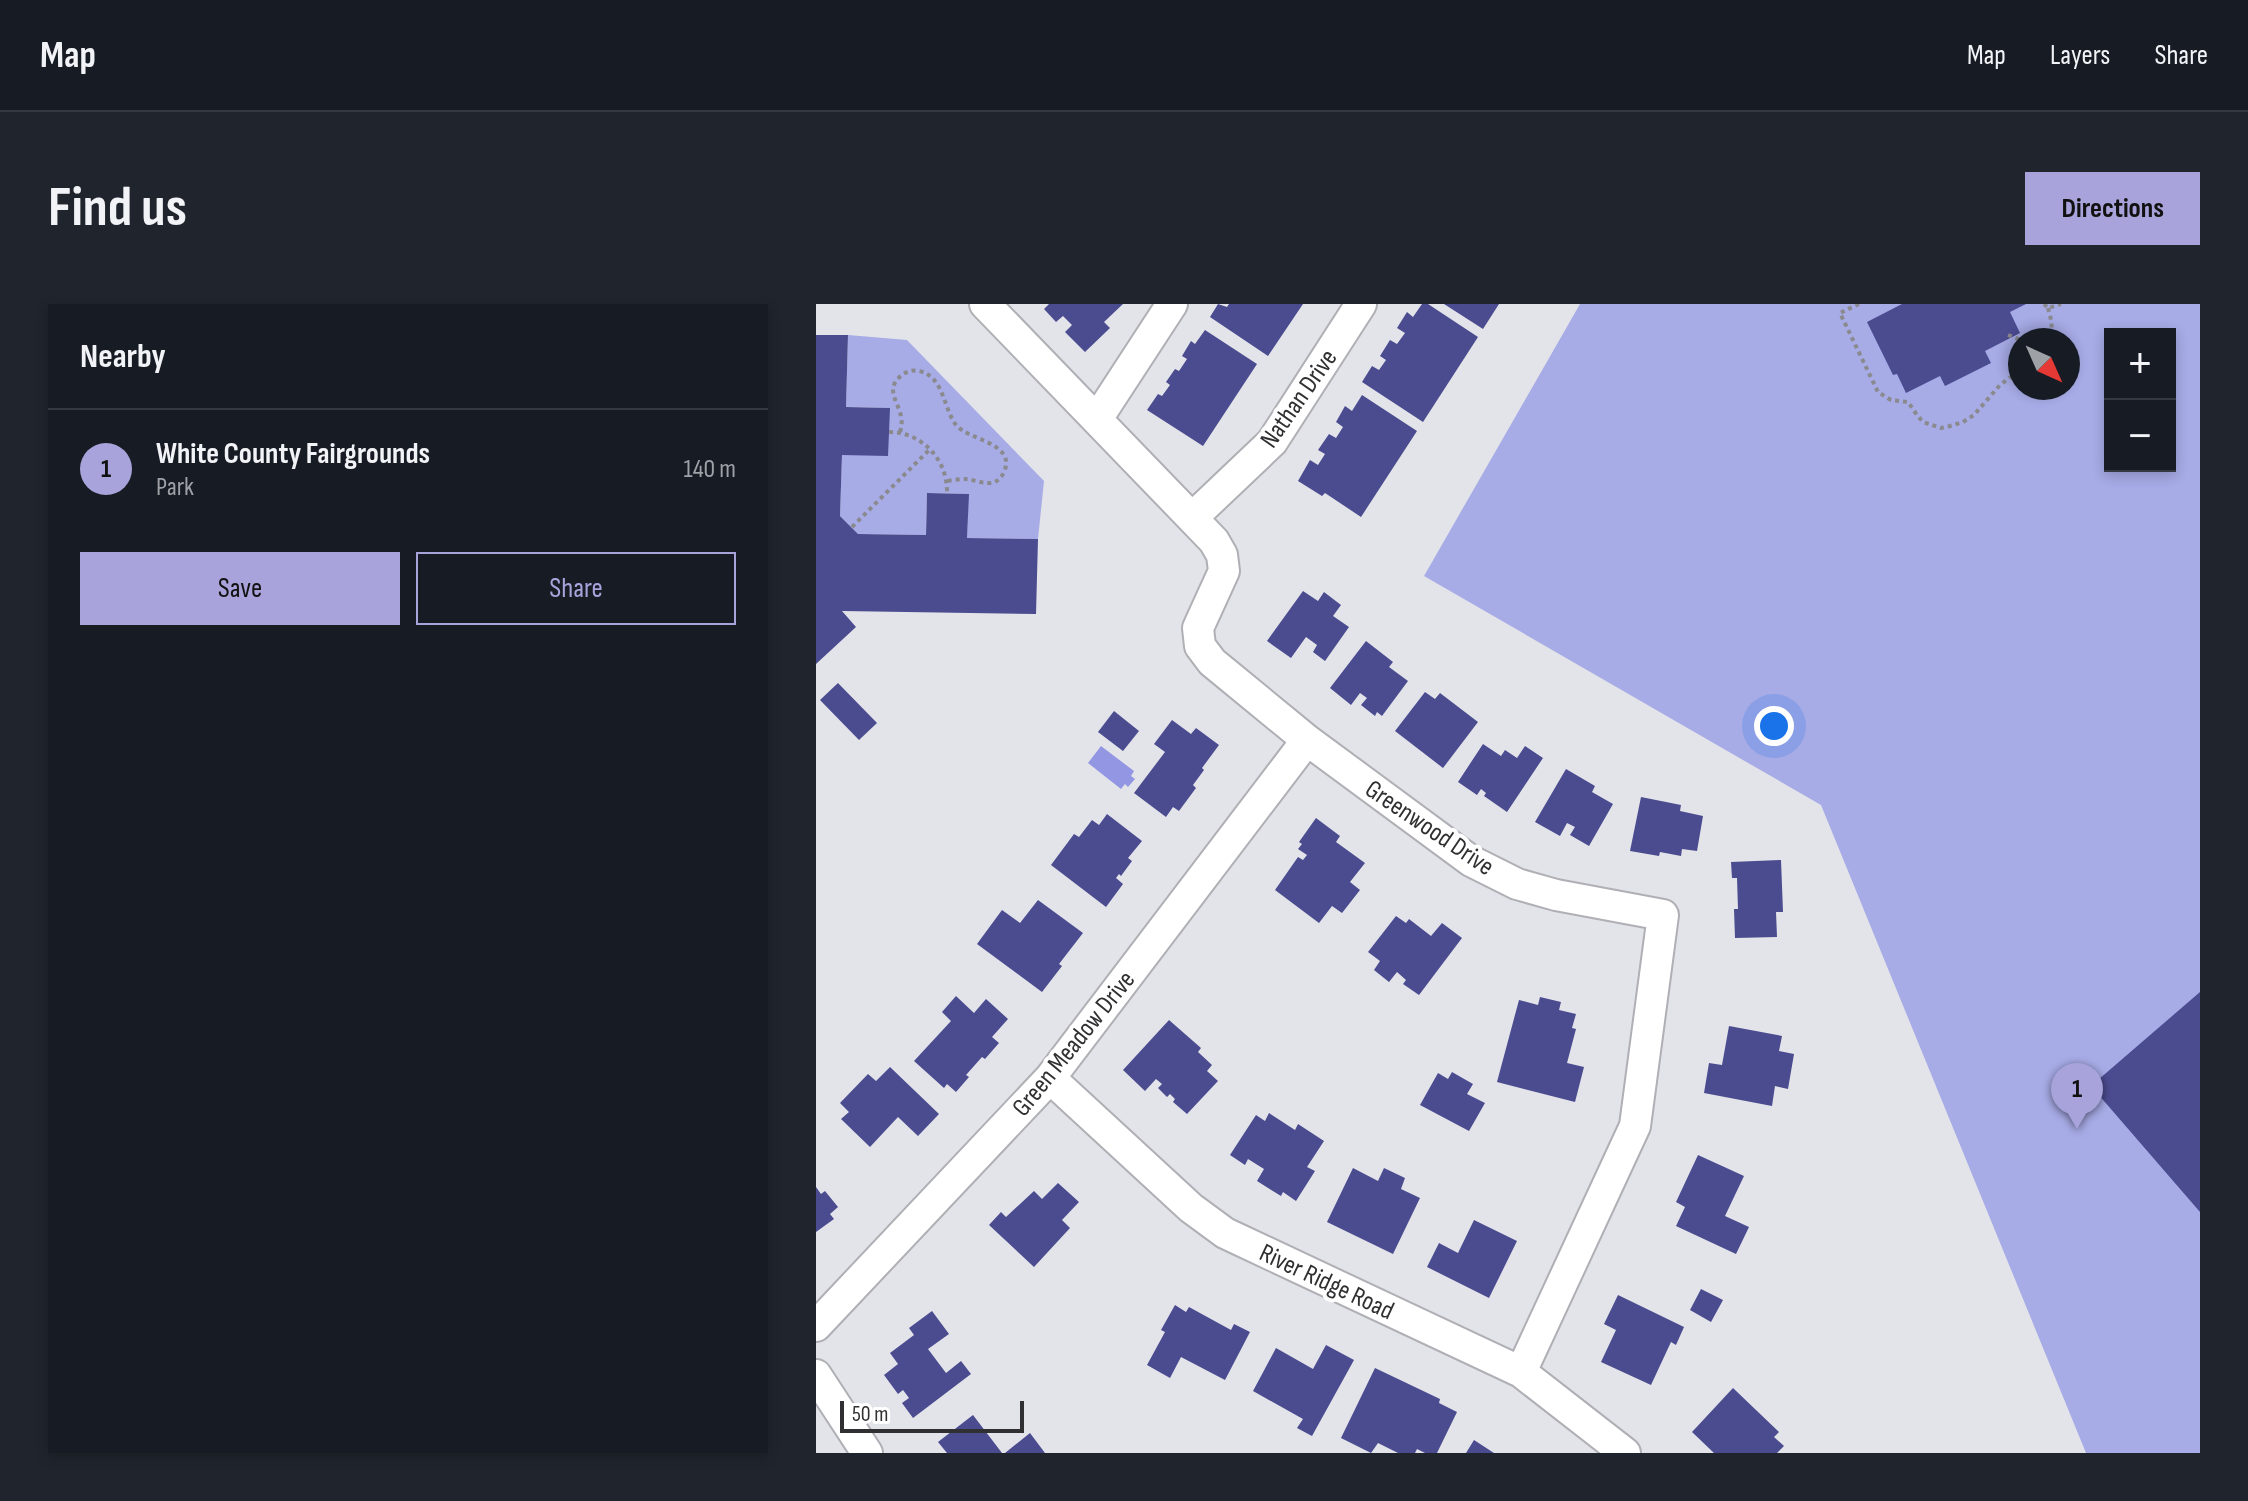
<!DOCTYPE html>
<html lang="en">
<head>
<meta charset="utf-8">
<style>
	:root { --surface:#171b24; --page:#20242c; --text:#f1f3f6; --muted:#9ea1a6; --line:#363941; --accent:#a8a4db }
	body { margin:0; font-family:"Sofia Sans Condensed",sans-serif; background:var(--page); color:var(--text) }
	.controls { position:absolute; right:24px; top:24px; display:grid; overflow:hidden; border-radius:0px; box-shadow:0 4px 12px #0003 }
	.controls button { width:72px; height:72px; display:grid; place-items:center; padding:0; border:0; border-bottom:2px solid var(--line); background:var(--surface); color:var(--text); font:40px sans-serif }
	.compass { position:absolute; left:1192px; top:24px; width:72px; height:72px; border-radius:50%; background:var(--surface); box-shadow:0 4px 12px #0003; rotate:135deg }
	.scale { position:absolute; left:24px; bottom:20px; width:184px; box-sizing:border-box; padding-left:8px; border:4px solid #303032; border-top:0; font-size:22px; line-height:28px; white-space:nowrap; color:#303032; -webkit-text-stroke:6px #fff; paint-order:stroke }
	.you { position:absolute; left:958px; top:422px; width:28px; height:28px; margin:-20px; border:6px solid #fff; border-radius:50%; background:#1a73e8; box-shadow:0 0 0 12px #1a73e833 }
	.badge { display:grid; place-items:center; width:52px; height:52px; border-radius:50%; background:var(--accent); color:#111; font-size:26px; font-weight:700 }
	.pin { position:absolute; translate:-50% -66px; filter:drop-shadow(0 2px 4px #0008) }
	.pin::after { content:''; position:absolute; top:42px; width:28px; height:24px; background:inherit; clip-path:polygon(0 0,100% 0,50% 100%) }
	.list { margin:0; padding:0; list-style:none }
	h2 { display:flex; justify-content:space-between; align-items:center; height:104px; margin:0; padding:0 32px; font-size:34px }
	h2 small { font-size:26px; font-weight:400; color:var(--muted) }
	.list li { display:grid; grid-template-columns:52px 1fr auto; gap:24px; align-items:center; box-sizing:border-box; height:120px; padding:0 32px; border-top:2px solid var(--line) }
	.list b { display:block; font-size:30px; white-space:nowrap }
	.list p { margin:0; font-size:26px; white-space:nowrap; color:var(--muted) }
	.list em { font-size:26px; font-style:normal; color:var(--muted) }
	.actions { display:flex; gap:16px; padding:24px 32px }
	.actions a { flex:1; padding:18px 0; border:2px solid var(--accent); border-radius:0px; text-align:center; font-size:28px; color:var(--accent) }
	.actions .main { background:var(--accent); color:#111 }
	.map { position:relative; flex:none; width:1384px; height:1149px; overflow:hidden; border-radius:0px }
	header { display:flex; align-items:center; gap:48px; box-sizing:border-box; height:112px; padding:0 40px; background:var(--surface); border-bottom:2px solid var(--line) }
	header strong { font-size:38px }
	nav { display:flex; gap:44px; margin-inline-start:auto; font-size:28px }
	.intro { display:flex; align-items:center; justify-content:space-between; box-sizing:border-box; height:192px; padding:0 48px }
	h1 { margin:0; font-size:56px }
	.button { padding:20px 36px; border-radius:0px; background:var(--accent); color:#111; font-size:28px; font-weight:700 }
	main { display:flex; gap:48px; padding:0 48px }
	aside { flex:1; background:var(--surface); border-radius:0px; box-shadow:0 4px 12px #0003 }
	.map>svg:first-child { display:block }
</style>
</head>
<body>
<header>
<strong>Map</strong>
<nav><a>Map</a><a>Layers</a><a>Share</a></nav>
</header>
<div class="intro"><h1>Find us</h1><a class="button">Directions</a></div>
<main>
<aside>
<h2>Nearby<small></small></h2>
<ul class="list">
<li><span class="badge">1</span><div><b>White County Fairgrounds</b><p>Park</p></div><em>140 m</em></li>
</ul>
<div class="actions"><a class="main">Save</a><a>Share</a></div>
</aside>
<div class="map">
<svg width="1384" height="1149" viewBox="0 0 1384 1149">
	<rect width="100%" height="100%" fill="#e3e4e9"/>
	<path fill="#a7abe6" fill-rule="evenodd" d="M764 0H1384V1149H1270L1005 501 608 272ZM1294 30H1354V162H1294ZM1204 36H1252V84H1204Z
		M32 31 91 36 228 177 222 235 151 234 152 190 111 189 110 231 42 230 24 212 26 151 73 104 30 103Z"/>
	<path fill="#9397e3" d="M285 442 318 467 315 472 319 475 312 483 309 480 305 485 272 459Z"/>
	<path fill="#4b4b90" d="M233 0H307L288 18 294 24 269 48 249 28 256 21 247 12 240 18 228 5Z
		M402 0 411 3 413 0H487L452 52 394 13Z
		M606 0H612L662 33 607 118 546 78 556 62 563 66 570 56 564 52 574 36 581 40 589 29 581 24 591 8 597 13Z
		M628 0H683L667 25Z
		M1086 0H1210L1194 8 1204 29 1169 47 1175 59 1129 82 1124 72 1090 89 1081 70 1077 71 1051 18Z
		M389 26 441 60 387 142 331 106 342 90 346 92 354 81 350 78 359 65 363 67 371 55 366 52 375 37 379 40Z
		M0 31H32L30 103 74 104 72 152 26 151 24 212 42 230 110 231 111 189 153 190 151 234 222 235 220 310 26 307 40 323 0 360Z
		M546 91 601 127 545 213 509 189 506 192 482 177 494 156 502 161 509 150 502 146 513 130 520 134 527 123 520 118 529 102 536 107Z
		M487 287 502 297 508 288 525 301 517 312 533 323 509 357 497 348 501 341 490 333 475 354 451 337Z
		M550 337 577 358 573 363 592 377 566 412 561 408 559 412 545 401 551 394 544 389 535 401 514 384Z
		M22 379 61 419 43 436 4 396Z
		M609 388 619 395 624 389 662 418 627 464 579 427Z
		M298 407 323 427 307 447 282 428Z
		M356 416 375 430 380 424 403 441 386 464 388 466 377 481 380 484 363 507 357 503 350 513 318 489 349 448 338 440Z
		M667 440 685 452 689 446 701 454 709 442 727 454 691 508 668 492 670 489 665 485 661 491 642 478Z
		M750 465 779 482 776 488 797 500 773 542 754 531 759 523 751 519 744 532 719 518Z
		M825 493 865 501 864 507 887 512 881 547 866 545 865 552 844 548 843 552 814 547Z
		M291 510 326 537 312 554 316 557 305 572 303 570 300 574 307 580 290 603 235 561 258 530 263 533 276 516 283 521Z
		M500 514 524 532 520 538 549 559 534 578 544 586 526 609 516 602 503 619 459 586 482 553 487 556 491 551 482 545 486 540 483 538Z
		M965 556 967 608H960L961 633 919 634 918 605H922L921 574H916L915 558Z
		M222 596 267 629 243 660 246 662 226 688 161 640 186 606 204 619Z
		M580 612 590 619 593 615 615 632 626 619 646 634 603 691 587 680 590 676 581 668 573 678 558 666 564 657 552 648Z
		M1384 688V908L1275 782Z
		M140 692 158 709 170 695 192 715 176 733 183 739 169 755 166 753 150 771 153 773 140 788 131 780 128 784 98 757 135 717 126 708Z
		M724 693 745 698 743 706 760 710 756 724 760 725 751 759 768 763 759 798 681 778 703 696 722 701Z
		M353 716 385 744 382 748 396 761 391 767 402 777 371 810 357 798 359 795 354 790 351 793 342 784 346 780 340 775 329 787 307 766Z
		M913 722 966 732 963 747 978 750 972 785 959 782 956 802 888 789 893 759 906 761Z
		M74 763 123 810 102 832 82 813 54 843 25 815 33 808 24 799 52 770 60 777Z
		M636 768 657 780 651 790 669 799 653 827 604 801 622 769 632 775Z
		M453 809 479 826 482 820 508 837 491 863 499 867 480 897 467 888 465 892 441 877 448 865 432 855 429 861 414 851 440 811 449 817Z
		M882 851 928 872 909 912 933 923 920 950 860 922 869 903 860 898Z
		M537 864 562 877 568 864 589 874 585 885 604 894 577 950 511 918Z
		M242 879 263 898 246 916 254 924 218 963 173 921 185 908 190 913 218 887 226 895Z
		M0 883 5 890 9 887 22 903 14 910 18 915 0 928Z
		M658 916 701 937 673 994 611 963 623 939 642 949Z
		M885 985 907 996 895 1018 874 1006Z
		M802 991 868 1023 860 1041 855 1038 835 1081 785 1058 800 1026 788 1020Z
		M359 1001 370 1008 373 1003 415 1026 418 1020 434 1028 409 1076 365 1053 354 1074 331 1061 349 1028 345 1026Z
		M116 1007 133 1030 112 1045 130 1069 145 1057 155 1070 97 1114 86 1099 93 1094 87 1086 82 1090 68 1071 82 1060 74 1049 98 1031 93 1024Z
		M510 1041 538 1056 496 1132 481 1124 487 1115 437 1087 460 1044 497 1065Z
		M559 1064 624 1095 623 1099 641 1108 621 1149H609L601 1145 599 1149H582L562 1139 555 1149 525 1134Z
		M917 1084 963 1128 958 1133 968 1142 961 1149H898L876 1128Z
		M157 1111 186 1149H131L122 1138Z
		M214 1129 229 1149H189Z
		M658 1136 678 1149H650Z"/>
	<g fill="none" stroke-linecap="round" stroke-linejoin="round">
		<defs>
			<path id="street" d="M169 0 398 237 406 251 408 267 382 324 384 342 396 358 491 436 655 557 701 580 740 591 847 611 819 822 705 1068
				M281 115 356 0
				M376 214 456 138 545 0
				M234 774 375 904 409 929 705 1068 809 1149
				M0 1022 234 774 491 436
				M0 1071 51 1149"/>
		</defs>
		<use href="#street" stroke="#afafb5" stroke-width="34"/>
		<path stroke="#8a8a8e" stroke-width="4" stroke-dasharray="4 4" stroke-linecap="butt" d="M1043 0 1024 9 1062 88 1075 96 1092 98 1101 111 1107 118 1125 124 1134 122 1147 118 1158 111 1184 81 1204 66
			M1228 0 1232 4 1245 0
			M1232 4C1235 15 1238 25 1233 36
			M1192 31 1205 36
			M73 128C106 128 132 156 131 189
			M84 128C92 106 68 91 81 76 86 69 95 65 103 67 128 72 127 104 140 121 152 136 201 139 188 168 179 187 163 176 150 175 144 175 137 176 131 177
			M36 223 114 145"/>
		<use href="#street" stroke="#fff" stroke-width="30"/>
	</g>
	<g text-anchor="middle" stroke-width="8" stroke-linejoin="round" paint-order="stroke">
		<g font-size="26" fill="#303032" stroke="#fff">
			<text transform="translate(482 94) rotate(-55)" y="9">Nathan Drive</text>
			<text transform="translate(614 523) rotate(34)" y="9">Greenwood Drive</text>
			<text transform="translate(257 739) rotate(-51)" y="9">Green Meadow Drive</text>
			<text transform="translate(511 977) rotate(25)" y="9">River Ridge Road</text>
		</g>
	</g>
</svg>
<div class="controls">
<button>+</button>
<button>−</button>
</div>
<svg class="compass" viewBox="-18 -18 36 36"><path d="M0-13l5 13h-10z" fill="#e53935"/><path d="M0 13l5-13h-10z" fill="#9ea1a6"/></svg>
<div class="scale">50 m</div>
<div class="you"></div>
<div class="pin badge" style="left:1261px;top:825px">1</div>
</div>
</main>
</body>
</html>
